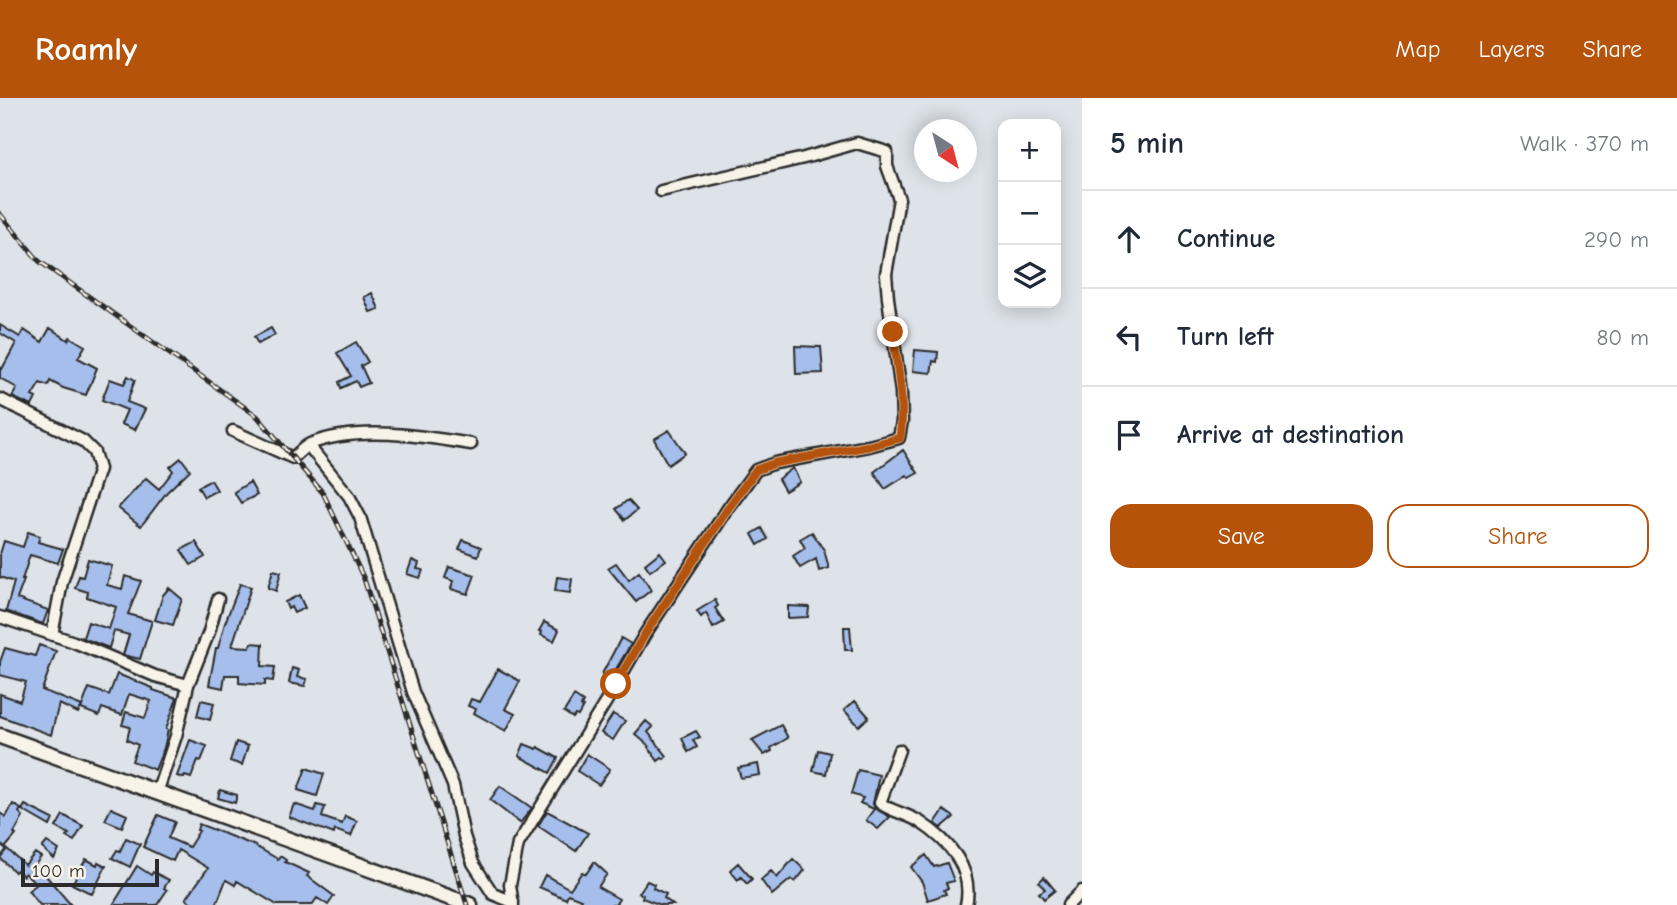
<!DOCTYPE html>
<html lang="en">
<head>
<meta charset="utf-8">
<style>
	:root { --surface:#fff; --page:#f6f6f7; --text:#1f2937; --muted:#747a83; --line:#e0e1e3; --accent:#b45309 }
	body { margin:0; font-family:"Comic Neue",sans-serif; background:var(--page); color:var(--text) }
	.controls { position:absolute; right:21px; top:21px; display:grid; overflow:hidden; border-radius:14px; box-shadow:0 4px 18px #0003 }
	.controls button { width:63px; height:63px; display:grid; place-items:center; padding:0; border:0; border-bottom:2px solid var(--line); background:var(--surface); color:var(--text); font:35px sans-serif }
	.compass { position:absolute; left:914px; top:21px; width:63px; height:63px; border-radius:50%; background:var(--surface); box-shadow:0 4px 18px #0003; rotate:144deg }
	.scale { position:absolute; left:21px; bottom:18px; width:138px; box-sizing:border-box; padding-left:7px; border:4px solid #2b2b2b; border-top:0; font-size:19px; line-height:24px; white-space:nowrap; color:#2b2b2b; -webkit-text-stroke:5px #f7f3e8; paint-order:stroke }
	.stop { position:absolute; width:21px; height:21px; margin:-16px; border:5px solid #b45309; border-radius:50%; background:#fff }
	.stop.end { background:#b45309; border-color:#fff; box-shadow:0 2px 7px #0008 }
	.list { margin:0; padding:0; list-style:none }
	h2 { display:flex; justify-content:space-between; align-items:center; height:91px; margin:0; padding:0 28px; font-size:30px }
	h2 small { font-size:23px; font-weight:400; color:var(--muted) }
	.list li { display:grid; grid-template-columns:46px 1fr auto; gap:21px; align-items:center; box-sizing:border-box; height:98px; padding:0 28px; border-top:2px solid var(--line) }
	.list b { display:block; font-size:26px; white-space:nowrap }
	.list em { font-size:23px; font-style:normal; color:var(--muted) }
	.actions { display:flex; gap:14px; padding:21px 28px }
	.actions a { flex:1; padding:16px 0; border:2px solid var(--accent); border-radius:21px; text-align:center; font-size:24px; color:var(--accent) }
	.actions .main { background:var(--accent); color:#fff }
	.icon { flex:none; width:38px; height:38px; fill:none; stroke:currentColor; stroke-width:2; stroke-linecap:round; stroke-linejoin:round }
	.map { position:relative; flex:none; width:1082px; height:807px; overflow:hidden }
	header { display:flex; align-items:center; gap:42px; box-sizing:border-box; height:98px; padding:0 35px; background:var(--accent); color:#fff }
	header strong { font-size:33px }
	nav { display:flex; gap:38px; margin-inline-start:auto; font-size:24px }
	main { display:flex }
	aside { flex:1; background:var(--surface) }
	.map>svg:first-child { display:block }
</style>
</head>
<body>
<header>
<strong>Roamly</strong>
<nav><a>Map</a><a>Layers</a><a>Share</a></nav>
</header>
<main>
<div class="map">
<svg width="1082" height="807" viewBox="0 0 1082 807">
	<rect width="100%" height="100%" fill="#dee3e9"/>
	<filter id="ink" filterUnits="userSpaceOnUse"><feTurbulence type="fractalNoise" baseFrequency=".0143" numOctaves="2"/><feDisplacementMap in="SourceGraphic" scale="14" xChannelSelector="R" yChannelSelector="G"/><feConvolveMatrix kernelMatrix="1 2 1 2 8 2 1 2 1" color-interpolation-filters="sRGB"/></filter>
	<g filter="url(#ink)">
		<path fill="#a5beeb" stroke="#2b2b2b" stroke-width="2" d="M372 195 379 211 370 214 364 199Z
			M0 227 20 239 24 232 42 244 50 230 68 242 70 239 85 248 78 260 97 270 86 297 63 290 50 283 48 288 40 285 32 298 36 300 32 308 12 299 17 290 0 280V269L2 271 16 245 0 235Z
			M271 230 275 237 258 246 254 239Z
			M356 244 368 264 361 268 369 285 359 289 356 283 341 290 339 284 351 278 337 255Z
			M795 248 821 249 823 275 796 276Z
			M915 252 938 254 937 264 933 263 931 275 913 273Z
			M128 278 135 282 127 304 145 311 135 332 121 326 127 312 102 302 110 281 124 286Z
			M669 332 685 355 668 367 654 341Z
			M903 352 918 375 909 380 907 377 885 391 874 374Z
			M181 360 190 372 167 394 141 428 118 410 146 380 159 391 173 373 170 369Z
			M793 370 800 384 785 393 778 381Z
			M211 382 217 392 204 399 198 389Z
			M250 384 257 397 241 405 234 394Z
			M628 402 637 412 625 422 616 411Z
			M762 430 768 441 758 447 752 436Z
			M28 434 40 438 38 444 63 451 58 465 30 457 22 482H24L17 501 48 512 43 526 6 513 14 484 0 479V456L4 443 23 449Z
			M812 434 824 452 829 470 819 473 816 461 800 470 793 458 805 450 800 441Z
			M463 442 481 449 478 458 459 451Z
			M196 444 205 459 191 467 181 452Z
			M660 454 666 462 650 473 645 466Z
			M88 461 112 468 107 487 122 491 125 478 141 483 128 516 152 523 140 561 123 557 129 537 114 533 109 550 83 540 88 524 109 531 116 509 87 499 88 494 75 490 79 478 83 479Z
			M412 462 419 465 417 471 423 472 420 480 407 476Z
			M616 465 629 482 639 474 651 492 636 504 608 470Z
			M449 469 475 477 468 496 451 491 453 483 445 480Z
			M273 472 281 474 276 493 268 490Z
			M557 479 572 481 570 495 555 493Z
			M240 486 251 489 232 548 250 549 251 545 263 546 262 568 275 569 273 583 265 582V587L239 585V577H225L223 590 209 587 216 550H218L225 525Z
			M169 490 182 501 173 527 155 522 163 497Z
			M299 497 305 510 294 515 291 509 288 511 285 504Z
			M715 502 718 508 715 510 724 524 713 530 706 515 701 519 697 513Z
			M788 508 809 509 808 519 788 520Z
			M544 524 559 532 554 543 541 537 542 534 539 533Z
			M844 529H850L852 552H845Z
			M621 540 631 546 610 581 602 576Z
			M39 547 56 553 42 592 82 608 78 615 59 606 51 637 0 618V596L20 603 26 584 0 577V564L5 550 35 558Z
			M292 570 299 572 297 579 307 581 305 588 289 585Z
			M498 571 520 583 505 611 515 616 506 633 474 615 476 611 468 608 471 601 480 604Z
			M117 576 153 590V592L177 600 166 631 168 632 164 650 155 672 132 663 138 647 127 642 130 629 122 627 126 614 145 620 151 603 129 596 122 617 102 610 99 618 81 611 89 590 109 597Z
			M574 598 583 604 581 608 583 609 578 618 575 617 573 620 564 614Z
			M201 602 214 605 210 622 197 618Z
			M855 603 869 619 859 628 844 612Z
			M613 616 625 623 613 642 601 635Z
			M646 623 653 629 648 634 667 658 664 661 662 660 658 663 648 649 649 648 635 636Z
			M781 627 788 640 771 650 772 653 764 657 752 642Z
			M696 633 700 639 693 642 697 649 688 654 682 640Z
			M190 642 207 648 201 663 198 662 191 680 185 678 184 680 177 678Z
			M236 644 248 648 242 667 230 663Z
			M524 646 537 651 538 649 558 660 550 675 519 658Z
			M818 652 830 655 826 676 813 673Z
			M587 656 610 671 599 687 577 673Z
			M758 666 760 677 741 680 738 670Z
			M306 670 324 676 317 698 298 692Z
			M858 672 879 677 873 706 876 711 890 719 878 731 866 722 874 711 860 705 863 700 851 696Z
			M500 688 532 710 520 725 490 702Z
			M220 692 237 697 235 705 218 700Z
			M13 706 21 711 19 714 23 719 14 735 16 737 5 750 0 746V715L6 719Z
			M294 706 315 713 317 707 325 709 322 719 342 726 345 718 357 723 351 738 335 732 334 736 289 719Z
			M25 707 53 721 50 728 22 712Z
			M111 710 127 717 122 729 105 722Z
			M944 712 954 719 941 730 935 725Z
			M547 713 588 735 576 753 538 728Z
			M63 717 83 728 74 743 67 739 69 736 56 729Z
			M158 717 175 724 168 740 189 749 199 733 197 732 199 726 253 747 278 761 280 758 286 762 285 764 309 775 307 778 334 798 328 807 317 800 312 807H277L237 783 235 787 226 782 216 807H195L186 801 208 770 178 752 173 763 143 749Z
			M126 740 140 746 130 769 112 760 117 752 120 753Z
			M47 744 59 752 54 761 42 750Z
			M7 751 25 767 35 755 41 759 34 768 47 779 71 807H40L28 793 37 786 25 775 23 778 17 772 15 774 0 760Z
			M926 757 934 769 947 765 954 783 946 785 948 790 944 792 946 796 928 802 922 784 911 769Z
			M86 761 97 767 98 764 106 768 92 796 72 786Z
			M793 761 805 772 795 784 791 781 772 797 761 782 771 773 777 780Z
			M594 764 607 776 598 789 619 801 615 807H579L581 801 568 796 566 801 539 789 545 777 570 791 582 774 586 776Z
			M738 765 752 781 747 786 741 779 738 782 730 772Z
			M137 768 151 777 153 774 169 782 164 790 167 792 157 807H113Z
			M1044 779 1055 792 1044 801 1039 795 1045 791 1039 784Z
			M647 783 654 786 653 790 666 796 664 800 673 807H661L642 800 643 797 639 795Z"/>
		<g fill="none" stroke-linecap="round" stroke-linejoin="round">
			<defs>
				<path id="street" d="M0 301 83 343 94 354 99 371 62 484 52 537
					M233 333 293 360C298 355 304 349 310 346 358 327 422 338 471 346
					M308 347 349 398 360 419 413 594 453 687 464 738 473 765 493 796 513 804
					M0 519 74 544 155 578 188 587
					M899 652 880 705C892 714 908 716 920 724 949 743 974 771 966 807
					M157 695 176 638 188 587 209 534 218 501
					M513 807 510 787 518 746 607 602 645 536 729 409 756 372 775 365 869 348 899 340 902 323 901 294 888 200 886 176 899 101 887 68V54L857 45 804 60 661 93
					M1068 807 1082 793"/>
				<path id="secondary" d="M0 638 470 807"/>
			</defs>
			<use href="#street" stroke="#2b2b2b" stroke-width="15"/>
			<use href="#secondary" stroke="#2b2b2b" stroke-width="19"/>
			<use href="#street" stroke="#f7f3e8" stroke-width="10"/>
			<use href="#secondary" stroke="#f7f3e8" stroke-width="14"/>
			<defs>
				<path id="rail" d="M0 116 39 163 257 318 323 395 364 481 467 807"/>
			</defs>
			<use href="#rail" stroke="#2b2b2b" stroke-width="5"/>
			<use href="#rail" stroke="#f7f3e8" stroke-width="2.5" stroke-dasharray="8" stroke-linecap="butt"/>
		</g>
	</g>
	<g fill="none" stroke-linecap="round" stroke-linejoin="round" filter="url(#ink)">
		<path stroke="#b45309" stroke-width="9" d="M616 586 645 536 729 409 756 372 775 365 869 348 900 340C905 304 897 269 893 234"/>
	</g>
</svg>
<div class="controls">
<button>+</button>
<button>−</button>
<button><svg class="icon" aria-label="layers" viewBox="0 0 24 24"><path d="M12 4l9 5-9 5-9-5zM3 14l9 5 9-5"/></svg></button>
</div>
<svg class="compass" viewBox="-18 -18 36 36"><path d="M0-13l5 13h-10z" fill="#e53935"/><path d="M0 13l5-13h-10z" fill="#747a83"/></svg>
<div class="scale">100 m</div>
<div class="stop" style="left:616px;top:586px"></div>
<div class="stop end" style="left:893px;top:234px"></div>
</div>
<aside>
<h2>5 min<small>Walk · 370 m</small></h2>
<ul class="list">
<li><svg class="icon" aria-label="ahead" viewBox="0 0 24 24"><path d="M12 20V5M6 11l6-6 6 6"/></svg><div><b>Continue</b></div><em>290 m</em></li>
<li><svg class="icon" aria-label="left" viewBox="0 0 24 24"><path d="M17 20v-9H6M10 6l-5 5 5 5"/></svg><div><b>Turn left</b></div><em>80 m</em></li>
<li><svg class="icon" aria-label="arrive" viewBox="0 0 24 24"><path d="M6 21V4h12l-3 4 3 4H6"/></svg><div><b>Arrive at destination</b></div></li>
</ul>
<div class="actions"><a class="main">Save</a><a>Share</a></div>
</aside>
</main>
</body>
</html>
